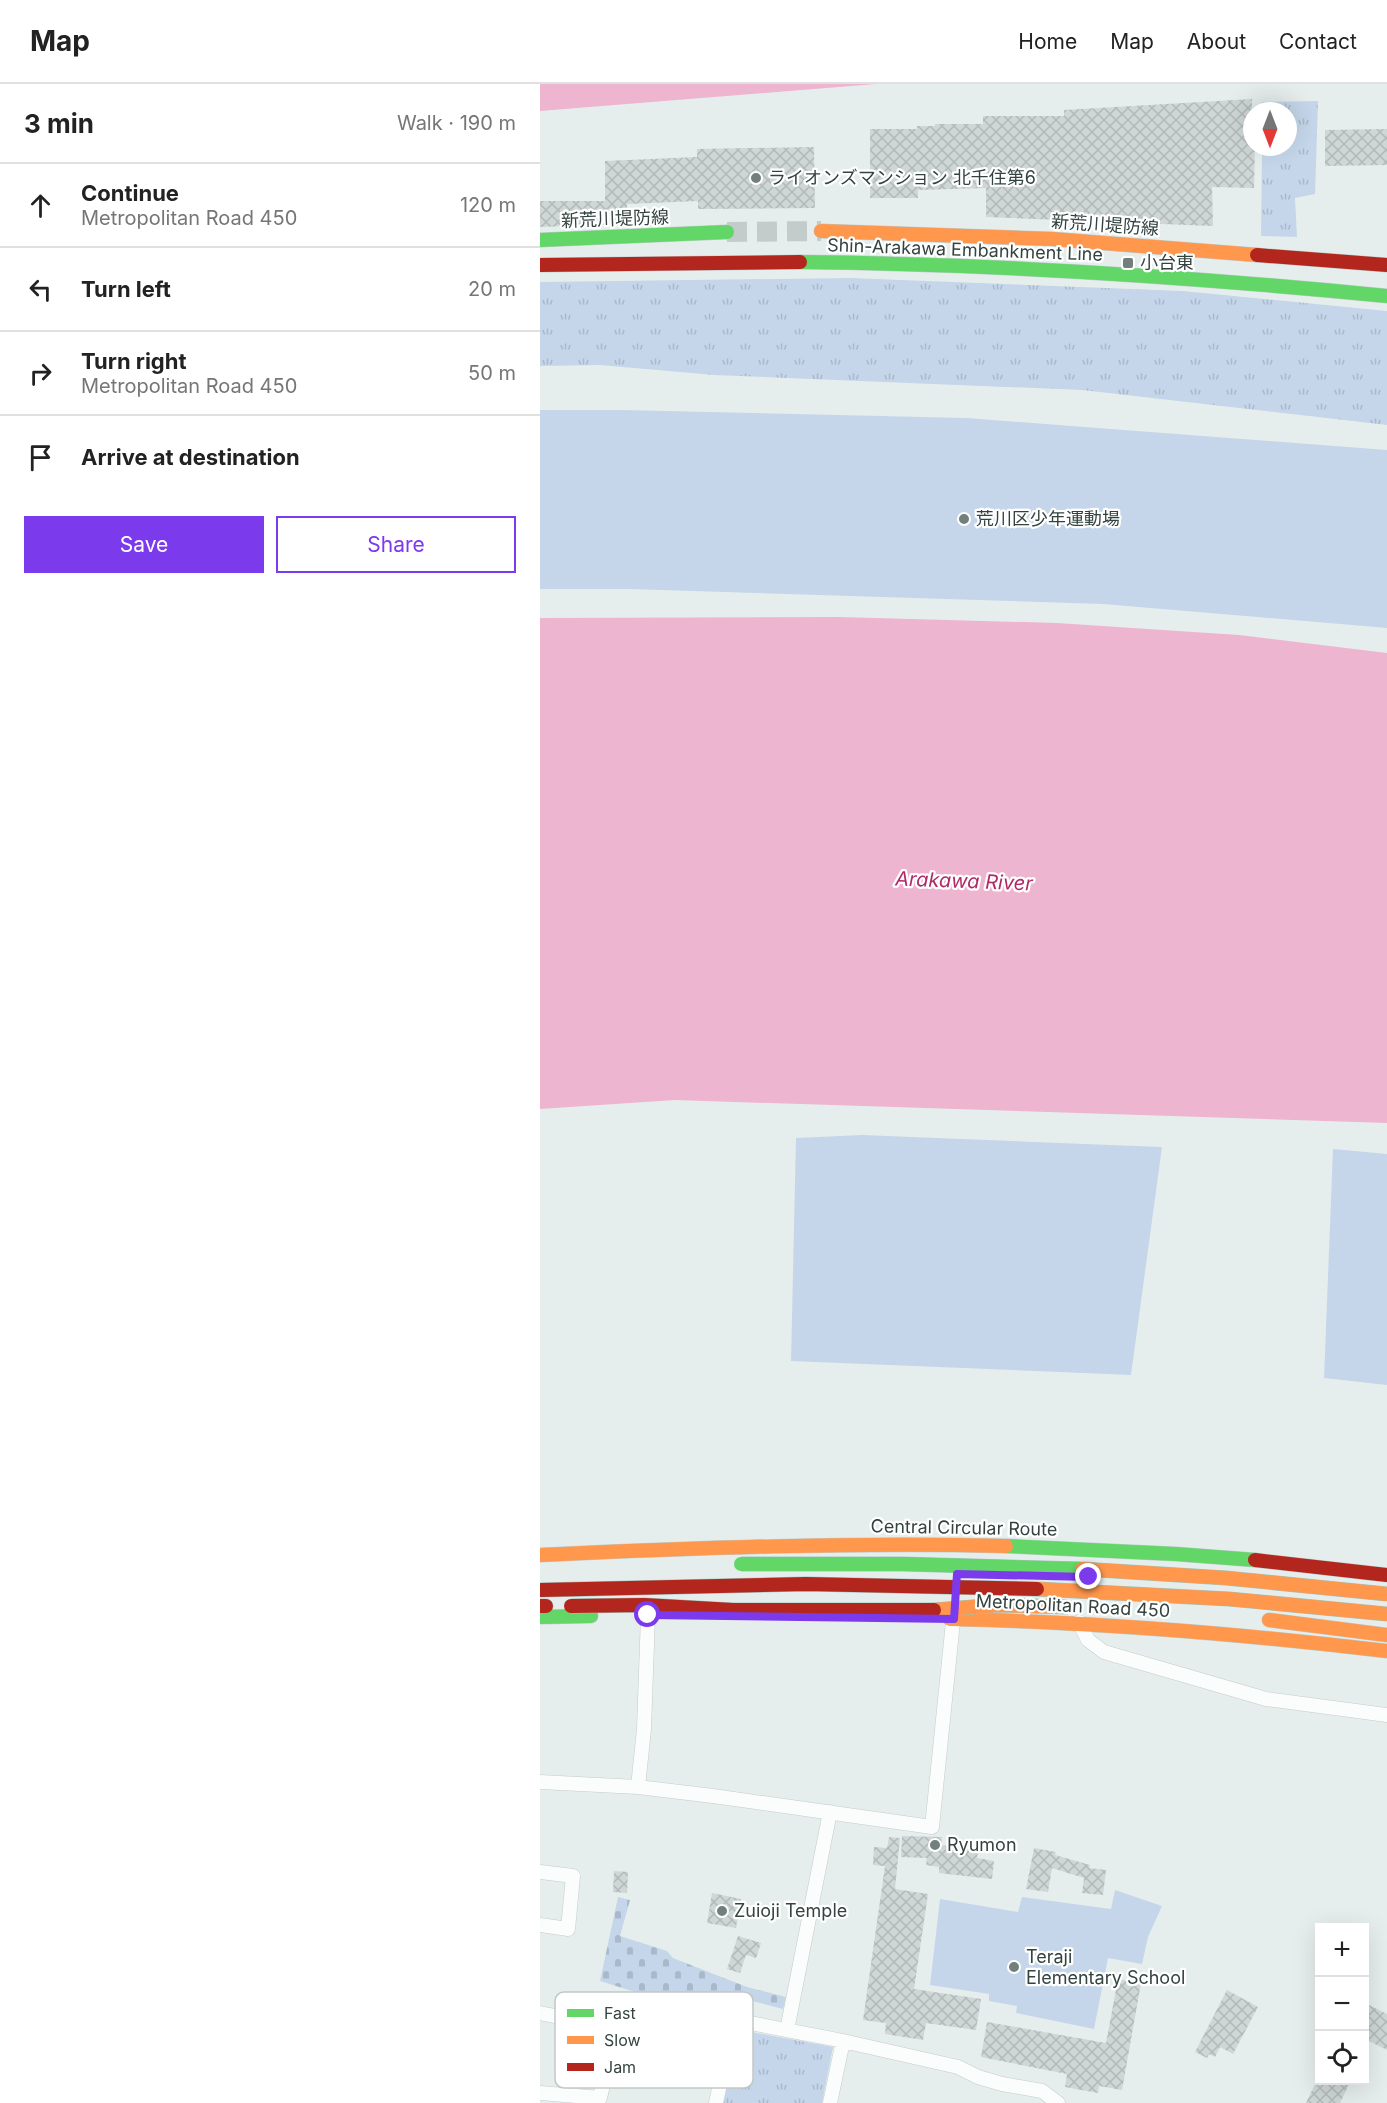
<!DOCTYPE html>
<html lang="en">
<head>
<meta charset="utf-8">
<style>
	:root { --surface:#fff; --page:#f6f6f6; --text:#222; --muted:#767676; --line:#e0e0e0; --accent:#7c3aed }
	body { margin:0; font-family:Inter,"Noto Sans JP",sans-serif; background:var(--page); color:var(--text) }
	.controls { position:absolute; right:18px; bottom:18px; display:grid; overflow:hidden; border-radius:0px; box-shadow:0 6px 24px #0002 }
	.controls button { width:54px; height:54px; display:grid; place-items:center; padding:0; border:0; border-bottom:2px solid var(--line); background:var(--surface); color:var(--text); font:30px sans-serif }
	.compass { position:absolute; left:703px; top:18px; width:54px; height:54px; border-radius:50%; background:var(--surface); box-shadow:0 6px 24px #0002; rotate:180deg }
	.stop { position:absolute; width:18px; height:18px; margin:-14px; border:4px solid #7c3aed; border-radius:50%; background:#fff }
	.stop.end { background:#7c3aed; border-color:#fff; box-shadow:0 2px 6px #0008 }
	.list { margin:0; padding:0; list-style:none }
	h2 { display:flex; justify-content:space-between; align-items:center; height:78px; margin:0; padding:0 24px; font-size:26px }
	h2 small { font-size:20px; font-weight:400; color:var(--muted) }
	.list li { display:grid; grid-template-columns:39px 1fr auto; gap:18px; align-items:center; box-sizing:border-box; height:84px; padding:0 24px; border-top:2px solid var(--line) }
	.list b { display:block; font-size:22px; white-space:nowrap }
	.list p { margin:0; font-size:20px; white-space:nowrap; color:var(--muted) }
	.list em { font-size:20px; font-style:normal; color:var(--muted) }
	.actions { display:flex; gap:12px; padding:18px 24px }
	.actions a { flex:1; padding:14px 0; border:2px solid var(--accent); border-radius:0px; text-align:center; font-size:21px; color:var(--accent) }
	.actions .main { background:var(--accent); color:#fff }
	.icon { flex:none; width:33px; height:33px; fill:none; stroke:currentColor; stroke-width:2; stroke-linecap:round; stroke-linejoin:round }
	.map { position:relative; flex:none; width:847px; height:2019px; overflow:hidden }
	header { display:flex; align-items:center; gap:36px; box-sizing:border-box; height:84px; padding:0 30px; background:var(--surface); border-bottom:2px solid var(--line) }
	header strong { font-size:28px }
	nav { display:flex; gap:33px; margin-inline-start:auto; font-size:21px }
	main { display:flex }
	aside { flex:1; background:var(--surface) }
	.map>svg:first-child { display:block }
</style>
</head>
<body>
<header>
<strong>Map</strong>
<nav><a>Home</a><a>Map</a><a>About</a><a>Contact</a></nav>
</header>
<main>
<aside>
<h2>3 min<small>Walk · 190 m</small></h2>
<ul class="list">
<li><svg class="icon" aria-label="ahead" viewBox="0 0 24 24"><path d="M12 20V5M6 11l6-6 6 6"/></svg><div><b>Continue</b><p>Metropolitan Road 450</p></div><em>120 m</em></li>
<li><svg class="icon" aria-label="left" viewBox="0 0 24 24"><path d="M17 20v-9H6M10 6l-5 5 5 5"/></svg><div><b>Turn left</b></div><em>20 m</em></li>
<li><svg class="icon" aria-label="right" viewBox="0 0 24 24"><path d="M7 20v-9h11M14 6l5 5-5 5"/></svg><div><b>Turn right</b><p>Metropolitan Road 450</p></div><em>50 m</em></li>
<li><svg class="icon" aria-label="arrive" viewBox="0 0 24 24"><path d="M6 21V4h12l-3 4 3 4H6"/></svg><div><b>Arrive at destination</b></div></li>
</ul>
<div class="actions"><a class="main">Save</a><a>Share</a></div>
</aside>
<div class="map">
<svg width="847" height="2019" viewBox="0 0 847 2019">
	<defs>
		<pattern id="grass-tufts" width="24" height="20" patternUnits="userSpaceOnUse" patternTransform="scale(1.5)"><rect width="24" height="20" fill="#c5d6ea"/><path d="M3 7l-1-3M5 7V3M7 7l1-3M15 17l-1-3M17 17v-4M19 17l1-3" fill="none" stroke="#aab9ca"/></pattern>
		<pattern id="cemetery-stones" width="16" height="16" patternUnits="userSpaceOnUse" patternTransform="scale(1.5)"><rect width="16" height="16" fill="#c5d6ea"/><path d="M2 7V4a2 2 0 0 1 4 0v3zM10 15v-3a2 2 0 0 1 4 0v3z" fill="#aab9ca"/></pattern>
		<pattern id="building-cross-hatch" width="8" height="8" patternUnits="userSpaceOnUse" patternTransform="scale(1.5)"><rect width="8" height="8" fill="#cfd7d6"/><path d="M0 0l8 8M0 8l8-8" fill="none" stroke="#b2bab9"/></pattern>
	</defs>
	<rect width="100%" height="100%" fill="#e6eeed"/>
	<path fill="url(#grass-tufts)" d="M778 17 775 110 755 114 757 153 721 152 722 63H748V27H722V18Z
		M310 194 643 207 847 227V341L542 306 174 291 60 281 0 282V198Z
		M200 1946 293 1963 282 2019H180L195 1954Z"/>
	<path fill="url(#cemetery-stones)" d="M78 1813 90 1816 80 1852 127 1867 133 1874 207 1903 246 1913 243 1925 208 1916 202 1933 190 1932 188 1935 144 1921 130 1919 60 1897Z"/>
	<path fill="#c5d6ea" d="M0 326H82L427 334 847 366V544L563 520 89 505H0Z
		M322 1051 622 1063 591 1291 251 1277 256 1054Z
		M793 1065 847 1070V1301L784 1294Z
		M575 1806 622 1822 608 1853 602 1880 568 1874 554 1945 476 1929 477 1922 449 1917V1910L390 1901 400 1815 478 1828 482 1813 571 1825Z"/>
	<path fill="#eeb5d0" d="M0 0H336L0 27Z
		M299 533 517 539 699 551 847 569V1039L135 1016 0 1025V534Z"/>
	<path fill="url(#building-cross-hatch)" d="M712 15V63H715L714 104 672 103 673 142 446 133V104L378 106V114H330V45H377V42H395V40H443V32H524V26Z
		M847 45V81L785 82V46Z
		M274 63 275 124 158 125V117L87 120V140L0 143V117H65V77L157 73V65Z
		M362 1752 402 1753 401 1761 438 1767 437 1774 454 1777 452 1795 399 1789V1783L386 1781 387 1774 361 1773Z
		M349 1753 360 1754 355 1805 388 1810 374 1905 441 1915 436 1946 386 1939 383 1956 345 1950 346 1939 323 1936 345 1782 333 1781 334 1763 347 1764Z
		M494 1764 516 1768 515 1771 550 1781 549 1784 566 1786 563 1811 542 1809 544 1794 512 1784 508 1808 486 1805Z
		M74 1787 88 1788 87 1809 73 1808Z
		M172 1809 201 1815 196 1844 167 1839Z
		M198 1852 221 1859 216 1874 206 1871 200 1889 187 1885Z
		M578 1895 601 1899 582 2006 559 2002 558 2009 525 2003 527 1990 441 1973 447 1938 566 1959Z
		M687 1906 718 1923 693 1970 680 1963 675 1973 669 1970 667 1974 655 1968Z
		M825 1919 847 1930V1966L825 1955Z
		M777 1996H811L800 2019H766Z"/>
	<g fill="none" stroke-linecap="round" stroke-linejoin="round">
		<path stroke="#c2ccca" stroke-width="20" stroke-dasharray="20 10" stroke-linecap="butt" d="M187 148 281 147"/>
		<defs>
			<path id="street" d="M539 1538 548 1556 564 1568 726 1615 847 1631
				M0 1698 98 1703 173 1712 392 1743 414 1528
				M98 1703 104 1645 108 1531
				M0 1788 33 1792 28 1845 0 1841
				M0 1929 76 1944 60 2014 0 2009
				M247 1946 290 1728
				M176 2019 192 1943 205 1938 303 1957 418 1983 438 1993 462 2000 502 2007 518 2019
				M290 2019 303 1957"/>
			<path id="fast" d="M0 156 187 148
				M260 178C456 180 652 193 847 212
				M466 1462 636 1470 715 1476
				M0 1533 51 1532"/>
			<path id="slow" d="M281 147 512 155 717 171
				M0 1471C155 1464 311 1458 466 1462
				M410 1535C556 1538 702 1550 847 1567
				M729 1536 847 1551"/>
			<path id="jam" d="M717 171 847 181
				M0 181 260 178
				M715 1476 847 1491
				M0 1522H6"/>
		</defs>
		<use href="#street" stroke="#c4ccca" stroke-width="15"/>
		<use href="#fast" stroke="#bfcecd" stroke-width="15"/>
		<use href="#slow" stroke="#bfcecd" stroke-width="15"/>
		<use href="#jam" stroke="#bfcecd" stroke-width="15"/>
		<use href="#street" stroke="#fbfcfc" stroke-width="14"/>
		<use href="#fast" stroke="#63d668" stroke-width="14"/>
		<use href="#slow" stroke="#ff974d" stroke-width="14"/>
		<use href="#jam" stroke="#b3261e" stroke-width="14"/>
		<defs>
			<path id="fast-bridge" d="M201 1480H363L542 1485"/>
			<path id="slow-bridge" d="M542 1485 686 1494 847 1510
				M497 1505 689 1515 847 1530
				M394 1526 458 1521 528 1523"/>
			<path id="jam-bridge" d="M0 1506 266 1500 497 1505
				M31 1522 104 1521 193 1526H394"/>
		</defs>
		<use href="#fast-bridge" stroke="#a1c6be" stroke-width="15" stroke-linecap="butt"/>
		<use href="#slow-bridge" stroke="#a1c6be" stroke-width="15" stroke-linecap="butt"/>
		<use href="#jam-bridge" stroke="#a1c6be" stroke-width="15" stroke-linecap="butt"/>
		<use href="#fast-bridge" stroke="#63d668" stroke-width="14"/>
		<use href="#slow-bridge" stroke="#ff974d" stroke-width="14"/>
		<use href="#jam-bridge" stroke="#b3261e" stroke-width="14"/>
	</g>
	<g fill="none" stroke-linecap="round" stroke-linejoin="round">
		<path stroke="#7c3aed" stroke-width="8" d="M108 1531 414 1535 417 1490 549 1493"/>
	</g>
	<g fill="#727f7c" stroke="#fff" stroke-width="2">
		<circle cx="216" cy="94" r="6"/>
		<rect x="582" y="173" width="12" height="12" rx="3"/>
		<circle cx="424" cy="435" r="6"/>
		<circle cx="395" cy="1761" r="6"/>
		<circle cx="182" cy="1827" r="6"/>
		<circle cx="474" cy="1883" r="6"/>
	</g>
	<g text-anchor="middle" stroke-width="4.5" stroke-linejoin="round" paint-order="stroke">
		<g font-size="18" fill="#33433f" stroke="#fff" text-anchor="start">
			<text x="228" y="100">ライオンズマンション 北千住第6</text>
			<text x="600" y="185">小台東</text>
			<text x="436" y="441">荒川区少年運動場</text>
			<text x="407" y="1767">Ryumon</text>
			<text x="194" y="1833">Zuioji Temple</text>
			<text x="486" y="1879">Teraji<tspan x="486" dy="21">Elementary School</tspan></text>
		</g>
		<g font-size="18" fill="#33433f" stroke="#fff">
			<text transform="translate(75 135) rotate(-2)" y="6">新荒川堤防線</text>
			<text transform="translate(565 141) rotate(4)" y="6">新荒川堤防線</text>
			<text transform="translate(425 166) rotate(2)" y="6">Shin-Arakawa Embankment Line</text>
			<text transform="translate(424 1444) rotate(1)" y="6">Central Circular Route</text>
			<text transform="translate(533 1522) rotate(3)" y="6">Metropolitan Road 450</text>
		</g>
		<g font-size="20" font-style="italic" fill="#b02b66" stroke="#fff">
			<text transform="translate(424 797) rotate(2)" y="7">Arakawa River</text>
		</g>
	</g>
	<rect x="15" y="1908" width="198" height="96" rx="9" fill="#fff" stroke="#c2c7c5" stroke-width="1.5"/>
	<rect x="27" y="1925" width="27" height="8" fill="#63d668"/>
	<rect x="27" y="1952" width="27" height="8" fill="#ff974d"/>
	<rect x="27" y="1979" width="27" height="8" fill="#b3261e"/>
	<g font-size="16" fill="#33433f">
		<text x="64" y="1935">Fast</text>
		<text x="64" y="1962">Slow</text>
		<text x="64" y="1989">Jam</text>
	</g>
</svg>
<div class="controls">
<button>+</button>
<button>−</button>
<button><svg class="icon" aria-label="locate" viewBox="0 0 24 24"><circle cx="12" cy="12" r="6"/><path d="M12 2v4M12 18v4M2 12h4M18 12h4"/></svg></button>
</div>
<svg class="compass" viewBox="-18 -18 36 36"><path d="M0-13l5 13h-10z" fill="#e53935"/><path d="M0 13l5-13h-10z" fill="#767676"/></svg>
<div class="stop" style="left:108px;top:1531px"></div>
<div class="stop end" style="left:549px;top:1493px"></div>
</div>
</main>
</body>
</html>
